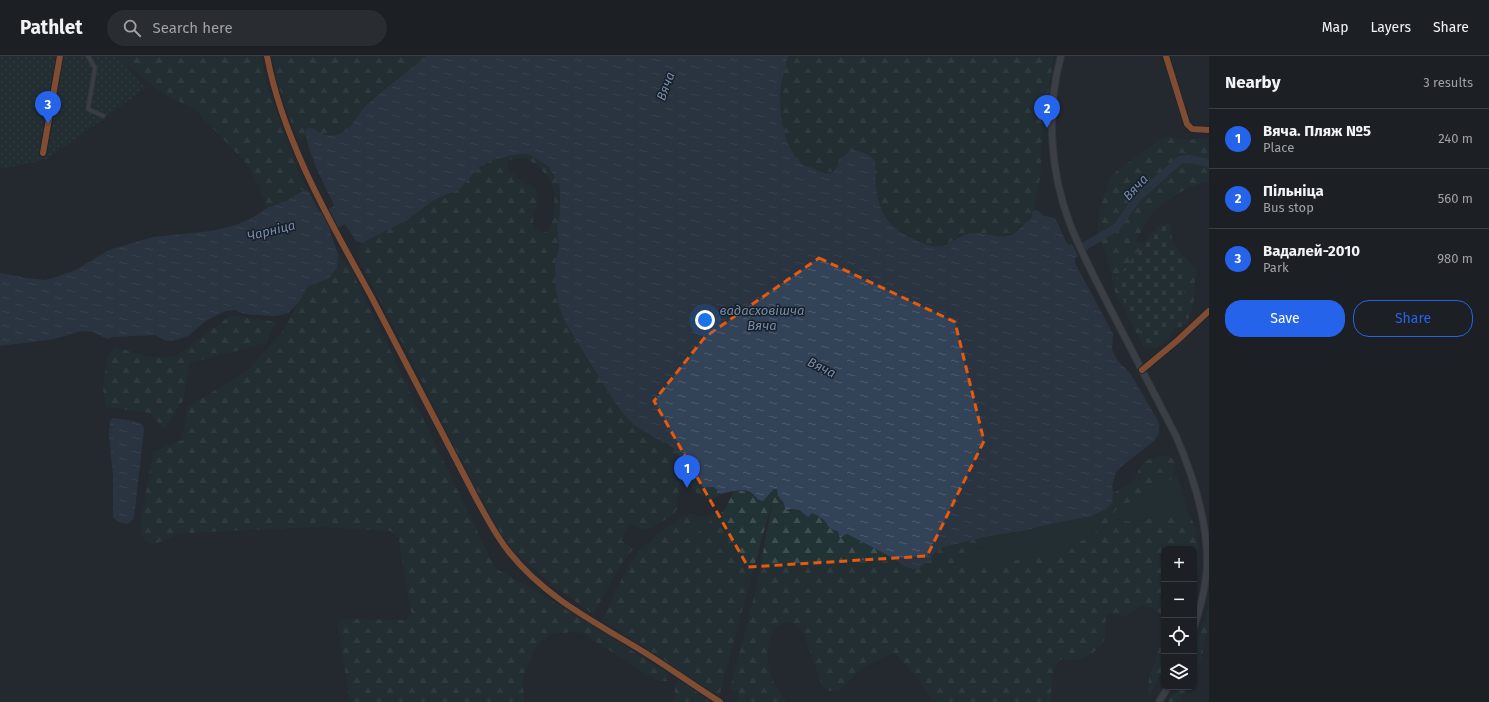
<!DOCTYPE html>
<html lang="en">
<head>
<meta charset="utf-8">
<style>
	:root { --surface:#1c1f23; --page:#292c30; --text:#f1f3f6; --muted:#a0a2a6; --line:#3a3d41; --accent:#2563eb }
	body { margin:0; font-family:"Fira Sans",sans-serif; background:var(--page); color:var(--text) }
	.controls { position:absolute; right:12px; bottom:12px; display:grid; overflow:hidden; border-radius:8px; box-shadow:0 1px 3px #0004 }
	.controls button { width:36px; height:36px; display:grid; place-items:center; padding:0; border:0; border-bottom:1px solid var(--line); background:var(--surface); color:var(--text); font:20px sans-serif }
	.you { position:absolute; left:705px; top:264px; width:14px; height:14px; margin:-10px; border:3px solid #fff; border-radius:50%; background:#1a73e8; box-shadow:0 0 0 6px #1a73e833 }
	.badge { display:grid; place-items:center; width:26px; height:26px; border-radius:50%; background:var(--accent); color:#fff; font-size:13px; font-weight:700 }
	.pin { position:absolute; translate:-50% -33px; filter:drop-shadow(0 1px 2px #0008) }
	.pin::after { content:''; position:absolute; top:21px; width:14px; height:12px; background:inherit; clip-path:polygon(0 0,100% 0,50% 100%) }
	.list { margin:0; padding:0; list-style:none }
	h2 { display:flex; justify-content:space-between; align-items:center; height:52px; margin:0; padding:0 16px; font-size:17px }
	h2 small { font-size:13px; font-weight:400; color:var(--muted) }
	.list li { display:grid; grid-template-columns:26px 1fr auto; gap:12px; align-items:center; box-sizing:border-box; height:60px; padding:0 16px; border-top:1px solid var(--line) }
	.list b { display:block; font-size:15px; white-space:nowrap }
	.list p { margin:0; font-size:13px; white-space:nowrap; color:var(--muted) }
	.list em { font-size:13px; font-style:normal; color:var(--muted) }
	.actions { display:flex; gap:8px; padding:12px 16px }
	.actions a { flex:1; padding:9px 0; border:1px solid var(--accent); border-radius:16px; text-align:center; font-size:14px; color:var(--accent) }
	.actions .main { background:var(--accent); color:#fff }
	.icon { flex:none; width:22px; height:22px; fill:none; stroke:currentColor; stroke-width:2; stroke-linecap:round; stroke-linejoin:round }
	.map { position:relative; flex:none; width:1209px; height:646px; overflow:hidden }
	header { display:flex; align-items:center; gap:24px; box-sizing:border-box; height:56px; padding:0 20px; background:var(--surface); border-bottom:1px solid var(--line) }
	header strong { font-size:19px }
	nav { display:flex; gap:22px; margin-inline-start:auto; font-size:14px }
	.search { width:280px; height:36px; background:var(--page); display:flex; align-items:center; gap:10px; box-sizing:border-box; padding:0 14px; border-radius:22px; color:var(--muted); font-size:15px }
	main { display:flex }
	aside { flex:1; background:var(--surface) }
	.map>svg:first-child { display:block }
</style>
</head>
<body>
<header>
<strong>Pathlet</strong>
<div class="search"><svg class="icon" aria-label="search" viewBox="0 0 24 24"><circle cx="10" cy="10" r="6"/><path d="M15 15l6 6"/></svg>Search here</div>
<nav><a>Map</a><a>Layers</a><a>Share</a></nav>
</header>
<main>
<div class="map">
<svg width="1209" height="646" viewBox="0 0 1209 646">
	<defs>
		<pattern id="forest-firs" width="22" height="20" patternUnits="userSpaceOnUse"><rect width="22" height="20" fill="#223335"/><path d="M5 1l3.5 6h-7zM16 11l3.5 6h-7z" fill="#3f4e51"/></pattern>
		<pattern id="cemetery-stones" width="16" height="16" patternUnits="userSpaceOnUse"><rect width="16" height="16" fill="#223335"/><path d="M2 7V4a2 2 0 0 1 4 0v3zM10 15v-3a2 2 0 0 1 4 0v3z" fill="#3f4e51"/></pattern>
		<pattern id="garden-dots" width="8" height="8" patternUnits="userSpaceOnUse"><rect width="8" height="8" fill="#223335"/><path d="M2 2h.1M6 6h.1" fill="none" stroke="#3f4e51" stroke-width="1.8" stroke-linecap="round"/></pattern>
		<pattern id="water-ripples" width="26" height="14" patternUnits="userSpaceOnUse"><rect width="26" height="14" fill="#324257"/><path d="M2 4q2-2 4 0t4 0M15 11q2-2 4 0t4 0" fill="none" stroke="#4d5b6e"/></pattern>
	</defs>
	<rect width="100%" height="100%" fill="#25292f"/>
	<path fill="#223335" d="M1175 418C1184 430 1184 448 1191 462 1171 448 1140 474 1115 462L1114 457 1116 454 1149 436 1157 428 1171 424Z
		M712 458C711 472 696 477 686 483L681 474 697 464 696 459C703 461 706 462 712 458Z
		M1097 458 1099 471 1098 475 1063 494 1046 500 966 511 958 510 954 507C954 495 974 495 983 491 986 490 988 487 990 484L989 480 1022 475 1051 468Z"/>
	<path fill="url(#forest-firs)" fill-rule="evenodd" d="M118 0H262L266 27 298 114 309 136 304 134H301L288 144 267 152 258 128 245 106 202 61 195 53 167 40 159 35 119 2Z
		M272 0H426C407 17 385 31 367 49 358 57 354 70 342 76 334 81 324 80 317 74L306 77V80L302 85 298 83C287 56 277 29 272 0Z
		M788 0H1054L1042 81 1041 117 1032 163 1022 169 1015 178 1009 180H1000L973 177 960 180 949 187 942 190H933L923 187 913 183 893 171 886 163 879 147 875 124V105L841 104C834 116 832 119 818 114 812 112 806 111 801 107 783 94 778 51 781 30 783 20 785 10 788 0Z
		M1164 80 1187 84 1209 82V126C1190 129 1169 141 1154 155 1147 162 1142 175 1137 184V186L1151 188 1179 195 1197 214 1194 230V244L1191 258 1174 273 1170 281 1161 290 1151 293 1146 292 1142 288 1113 232 1111 214 1097 175 1099 155 1110 122 1114 117Z
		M518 98H529L538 103 548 110 559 127 560 158 557 171 559 190 555 209V220L565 266 607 334 621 355 633 368 657 383 667 387 675 394 681 402 673 404 671 406C671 415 674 421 679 428L677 453 673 459 652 472 645 474 630 468 621 484 633 493 623 506 593 558 551 528 502 485 449 381 424 329 359 204 358 194 362 187 407 164 434 144 460 133 479 111 493 104ZM518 102C531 103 536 108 544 117 546 119 549 121 550 124 557 136 555 163 548 175L543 177C525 169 537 157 538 143 538 140 536 136 536 133 527 128 504 117 508 104Z
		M338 198 349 209 495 512 557 548 668 617 667 625H658L582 577 573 576 551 578 537 589 523 620 524 646H350L337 569 340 565 347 563 406 564 410 561 411 556 399 484 396 479 390 475 322 471 224 475 179 478 157 487 150 488 145 485 142 480 140 471 153 396 182 384 187 351 246 316 282 276 299 246 304 236 308 229 334 218 337 212Z
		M231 259 276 266 266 287 190 307 183 345 164 373 150 357 106 351 103 333 107 301 115 291 149 301 176 300Z
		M1162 399C1178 400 1178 413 1171 424L1157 428 1149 436 1116 454 1114 457 1115 462 1118 464C1125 465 1133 466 1140 465 1152 464 1173 454 1185 458 1205 465 1199 527 1194 543V493H1164V611L1149 641C1148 634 1148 628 1149 622 1154 605 1179 553 1145 550 1135 549 1132 559 1123 560 1117 560 1114 557 1108 558 1102 567 1109 578 1102 588 1097 596 1082 604 1073 604 1068 605 1064 602 1060 604 1051 609 1051 637 1051 646H934C927 636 902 600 892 597 882 604 869 607 859 615 853 620 846 630 839 634 832 637 826 634 822 629L802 574C798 568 794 566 786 567 767 571 766 597 769 612 771 624 779 636 786 646H737L739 637 730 633 757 529 774 438 719 640 602 564C613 541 623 517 638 496 642 491 648 488 652 483 663 472 676 465 690 457L696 459 697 464 681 474 686 483C696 477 711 471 712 458L721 457 724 455 734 435C743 434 750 435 756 443L774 433H777L778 440 787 455C794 452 799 454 804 459L812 457C816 459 821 461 824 464 831 472 826 472 838 475V478L842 483 843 480 846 478 891 501 904 510 929 504 937 494 944 491 989 480 991 484 989 488 957 499 954 503V508L959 510 966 511 1046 500 1079 486 1095 477 1099 471 1097 458C1107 453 1111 448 1113 437L1133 426 1140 411 1143 406Z
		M692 415 696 418 701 429 717 432 721 438C705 454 683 427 692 415Z
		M1209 546V573L1203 589V598L1194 620V594L1206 561Z
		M679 625 684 626 706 639 709 646H674L675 630Z
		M1176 631H1188L1179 646H1168Z"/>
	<path fill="url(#cemetery-stones)" d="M1169 167 1172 183 1186 207 1184 239 1185 250 1189 261 1188 268 1159 279 1146 287 1114 226 1157 171Z"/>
	<path fill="url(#garden-dots)" d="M0 0H118L146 32 46 104 0 113Z"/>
	<path fill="url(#water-ripples)" d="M426 0H788C785 10 783 20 781 30 778 52 783 89 799 105 803 109 807 111 812 112 817 114 824 118 830 117 836 116 838 108 841 103 844 99 848 96 853 94 862 95 869 98 875 105 875 143 878 169 916 184 924 188 934 192 943 190 954 187 959 178 973 177 985 176 997 182 1009 180 1019 178 1021 167 1031 164L1033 155 1037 154 1044 160 1055 162 1067 188 1070 189 1072 188 1078 200 1075 202V207L1113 278 1112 293 1114 298 1118 305 1130 317 1157 363 1159 369V377L1154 385 1122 410 1116 416 1112 429 1113 437 1112 447 1105 454 1091 460 1051 468 1022 475 989 480 944 491 937 494 929 504 919 512 912 513 904 510 891 501 847 478 843 480 840 483 838 475C828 473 830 472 825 465 822 462 816 459 812 457L808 461 799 454 792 453 786 454 783 446 778 440 777 433H774L763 445C756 444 755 439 750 436 741 432 730 436 721 438 712 428 714 432 702 431L690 408 681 402 675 394 667 387 657 383 633 368 621 355 607 334 565 266 559 250 556 234 555 209 559 190 557 171 560 158V135L559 127 548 110 529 98H518L493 104 479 111 460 133 434 144 407 164 362 187 356 185 345 168 330 176 338 198 337 212 328 223 308 230 304 236 299 246 288 257 275 260 244 258 236 254 226 255 207 264 188 280 172 285 164 284 155 279 113 281 107 283 94 276 81 275 54 283 0 290V217L26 222 44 224 50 223 74 215 109 194 153 181 212 175 236 169 254 161 267 152 288 144 304 134 309 136 319 155 321 156 333 151 334 149C327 134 303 88 306 73L311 72C323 77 329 84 343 76 354 70 358 57 367 49 386 31 407 17 426 0Z
		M113 362 134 365 142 368 144 373 134 462 128 468 118 466 113 461V418L109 379 110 365Z"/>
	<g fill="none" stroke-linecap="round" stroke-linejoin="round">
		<path stroke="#324257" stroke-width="8" d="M1085 190 1117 171 1138 141 1180 104 1189 103 1209 107"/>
		<defs>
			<path id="street" d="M88 0 95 12 88 53 103 60
				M1166 0 1187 68 1192 73 1209 74
				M43 97 60 0
				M1142 314 1178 284 1209 255"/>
			<path id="secondary" d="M267 0C283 85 330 165 371 240 407 308 441 376 477 444 487 462 496 480 509 496 542 538 589 563 634 590 663 607 691 628 720 646"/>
			<path id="primary" d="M1061 0C1046 54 1050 116 1070 168 1082 199 1098 228 1113 258 1134 299 1155 339 1176 380 1192 417 1207 464 1207 505 1207 527 1201 550 1194 571
				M1159 646 1168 631"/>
		</defs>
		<use href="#street" stroke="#404449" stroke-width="5.5"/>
		<use href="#secondary" stroke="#41454c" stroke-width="8"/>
		<use href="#primary" stroke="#41454c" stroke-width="8"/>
		<use href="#street" stroke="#54575e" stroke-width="3.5"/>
		<use href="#secondary" stroke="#585c63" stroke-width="5.5"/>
		<use href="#primary" stroke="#565a60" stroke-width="6"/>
		<defs>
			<path id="cycleway" d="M267 0C283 85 330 165 371 240 407 308 441 376 477 444 487 462 496 480 509 496 542 538 589 563 634 590 663 607 691 628 720 646
				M1166 0 1187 68 1192 73 1209 74
				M43 97 60 0
				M1142 314 1178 284 1209 255"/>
		</defs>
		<use href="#cycleway" stroke="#181f29" stroke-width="8"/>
		<use href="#cycleway" stroke="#f07635" stroke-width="6"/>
	</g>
	<path d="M0 0H1209V646H0ZM819 202 955 266 984 385 927 500 748 511 654 345 705 281Z" fill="#25292f" fill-opacity=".55" fill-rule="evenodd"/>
	<path fill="none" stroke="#e8590c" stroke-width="3" stroke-dasharray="8 5" stroke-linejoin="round" d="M819 202 955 266 984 385 927 500 748 511 654 345 705 281Z"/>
	<g text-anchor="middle" stroke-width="3" stroke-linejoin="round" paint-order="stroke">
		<g font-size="13" font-style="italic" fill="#758daa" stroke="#181f29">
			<text transform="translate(665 30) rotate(-69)" y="5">Вяча</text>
			<text transform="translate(1135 131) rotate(-47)" y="5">Вяча</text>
			<text transform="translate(271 174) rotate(-14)" y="5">Чарніца</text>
			<text x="762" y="259">вадасховішча<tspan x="762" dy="15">Вяча</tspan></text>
			<text transform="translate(822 311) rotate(26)" y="5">Вяча</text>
		</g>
	</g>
</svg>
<div class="controls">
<button>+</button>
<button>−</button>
<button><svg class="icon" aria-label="locate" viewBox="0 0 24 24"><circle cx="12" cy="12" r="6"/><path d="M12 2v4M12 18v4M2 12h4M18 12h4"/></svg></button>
<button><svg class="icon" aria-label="layers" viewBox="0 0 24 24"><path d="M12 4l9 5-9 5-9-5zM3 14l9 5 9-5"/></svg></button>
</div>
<div class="you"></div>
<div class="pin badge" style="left:687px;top:432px">1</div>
<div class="pin badge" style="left:1047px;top:72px">2</div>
<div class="pin badge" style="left:48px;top:68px">3</div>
</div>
<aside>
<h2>Nearby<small>3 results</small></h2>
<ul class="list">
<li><span class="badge">1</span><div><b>Вяча. Пляж №5</b><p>Place</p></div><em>240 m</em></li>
<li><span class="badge">2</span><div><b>Пільніца</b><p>Bus stop</p></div><em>560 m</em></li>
<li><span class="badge">3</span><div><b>Вадалей-2010</b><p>Park</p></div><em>980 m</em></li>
</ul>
<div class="actions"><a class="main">Save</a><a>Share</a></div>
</aside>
</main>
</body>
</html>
